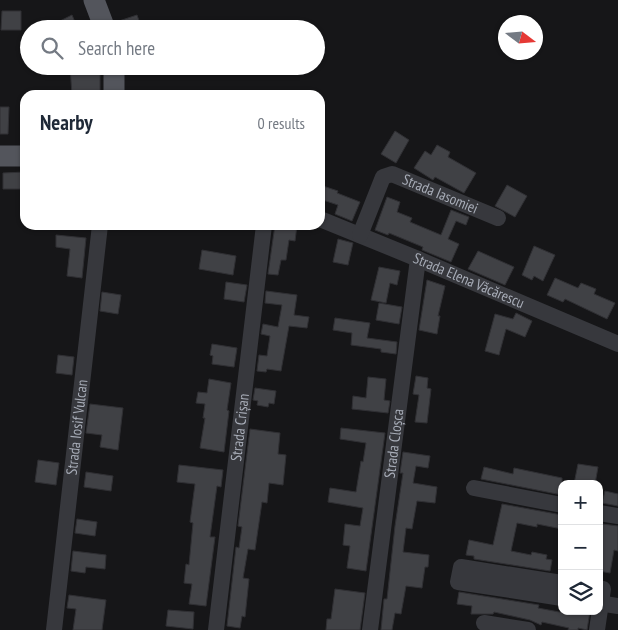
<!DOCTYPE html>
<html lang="en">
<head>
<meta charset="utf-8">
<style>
	:root { --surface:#fff; --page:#f6f6f7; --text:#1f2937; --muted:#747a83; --line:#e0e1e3 }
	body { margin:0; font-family:"PT Sans Narrow",sans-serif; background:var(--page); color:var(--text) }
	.controls { position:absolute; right:15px; bottom:15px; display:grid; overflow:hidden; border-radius:10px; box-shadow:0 1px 4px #0004 }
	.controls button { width:45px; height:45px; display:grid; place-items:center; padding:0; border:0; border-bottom:1px solid var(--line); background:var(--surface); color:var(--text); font:25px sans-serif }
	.compass { position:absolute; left:498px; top:15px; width:45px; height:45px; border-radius:50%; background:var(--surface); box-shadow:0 1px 4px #0004; rotate:106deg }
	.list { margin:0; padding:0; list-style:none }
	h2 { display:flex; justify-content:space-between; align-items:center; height:65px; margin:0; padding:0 20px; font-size:21px }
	h2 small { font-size:16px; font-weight:400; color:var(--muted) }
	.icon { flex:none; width:28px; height:28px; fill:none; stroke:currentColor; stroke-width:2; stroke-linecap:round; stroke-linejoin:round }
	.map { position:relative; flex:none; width:618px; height:630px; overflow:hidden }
	.search { position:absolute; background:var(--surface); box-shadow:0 1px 4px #0004; left:20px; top:20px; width:305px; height:55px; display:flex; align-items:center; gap:12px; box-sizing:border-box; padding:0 18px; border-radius:28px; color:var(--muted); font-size:19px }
	.panel { position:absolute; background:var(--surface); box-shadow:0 1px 4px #0004; left:20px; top:90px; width:305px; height:140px; border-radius:15px }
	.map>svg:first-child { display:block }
</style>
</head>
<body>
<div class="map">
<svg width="618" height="630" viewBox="0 0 618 630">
	<rect width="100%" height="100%" fill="#161618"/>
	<path fill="#404145" stroke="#303034" d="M2 11H21V30H1Z
		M72 15 78 29H44Z
		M137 15 142 29H122L119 21Z
		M70 66H100V95H72Z
		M0 107H9L8 134H0Z
		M395 131 409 140 396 163 381 154Z
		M437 145 450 152 448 157 476 173 464 193 435 177 433 180 414 168 425 151 431 155Z
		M25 172V189H3V173Z
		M320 185 338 191 337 193 360 202 352 221 335 214 338 205 320 199Z
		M507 185 527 196 515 217 495 206Z
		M387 197 400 202 397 212 412 218 410 222 441 235 451 210 469 217 466 225 456 221 448 239 459 244 451 262 422 250 423 247 389 233 388 235 375 230Z
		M275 225H297L295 241 289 240 286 260H281L278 275 268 274Z
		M56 235 86 238 82 278 67 276 70 249 56 247Z
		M338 239 353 243 348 265 333 262Z
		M534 246 555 255 543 281 534 276 532 280 522 275Z
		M202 250 236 256 233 275 199 269Z
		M478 251 514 267 505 285 468 269Z
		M379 267 400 271 397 285 390 283 386 303 371 300Z
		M555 278 578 288 581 283 596 289 594 294 615 303 607 319 565 299 563 302 547 295Z
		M427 280 445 286 438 316H440L437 334 419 330Z
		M226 282 247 285 244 302 224 299Z
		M266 291 297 295 294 315 309 317 307 328 289 326 281 371 267 369 266 372 257 371 259 355 267 356 270 336 261 334 263 324 278 327 282 305 265 303Z
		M102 292 121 295 118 314 100 311Z
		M379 303 402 307 399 324 376 320Z
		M516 313 532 321 525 337 506 329 499 355 485 351 495 314 513 319Z
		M335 318 370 323 367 338 397 342 396 354 381 352V349L351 345 352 333 333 330Z
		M212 344 237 348 234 367 212 364 213 356 210 355Z
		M58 355 74 357 72 375 56 373Z
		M416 376 428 378 427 388 431 389 427 423 415 422 419 395 413 394Z
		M368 377 386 379 384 400 390 401 388 413 352 409 353 396 366 398Z
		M209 379 231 383 227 410 229 411 224 452 200 448 205 418H203L205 404 196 403 198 392 207 393Z
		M255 388 276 391 274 404 269 403 268 407 257 405 258 401 253 400Z
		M90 404 123 408 118 450 100 447 102 435 86 433Z
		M341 428 385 433 366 571 347 568 350 546 343 545 345 524 360 526 363 508 328 502 330 488 356 492 361 461 363 462 366 443 340 439Z
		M250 429 280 433 278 454 286 455 283 485 269 483 267 503 262 502 255 550 248 549 243 578 249 579 245 617 242 616 240 628 227 626 236 547 239 548 242 527 238 526Z
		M403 452 430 456 428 468 416 466 413 483 437 487 435 503 417 501 412 529 406 528 403 552 429 555 428 567H425L422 588 406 586 401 614 395 613 392 630H381L384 599H387L395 526 403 473H400Z
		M38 460 59 463 56 485 35 482Z
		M578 464 598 467 595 484H574Z
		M179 465 223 470 221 487 217 486 210 537H215L206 606 189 604 192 584 184 583 186 564 189 565 193 523 190 522 195 484 177 482Z
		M484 467 513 474 514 468 562 478V495L481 479Z
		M86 472 113 476 111 491 84 487Z
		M605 491 618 494V506L602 503Z
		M502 504 562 515V529L537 524V527L517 523 511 551 531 555 532 552 547 555 546 559 552 560 550 571 474 559V556L466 555 469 540 493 545Z
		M77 519 97 522 95 536 75 533Z
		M602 524 618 526V551L614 550 610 573 599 571V528H601Z
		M73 551 106 555 105 569 86 567 85 573 71 571Z
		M335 589 365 593 360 630H326L327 619H331Z
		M459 592 539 605 538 608 559 612 590 611 587 630 578 628V630H568L569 628 542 622 541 625 530 620 494 612 493 614H471L472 606 457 604Z
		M69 595 106 600 102 630H73L76 609 67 608Z
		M168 610 194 612 193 629 166 626Z"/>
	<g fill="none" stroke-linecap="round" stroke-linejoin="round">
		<g stroke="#37383d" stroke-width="16">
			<path id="s1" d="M320 219 418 259 618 344"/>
			<path id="s2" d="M360 235 383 177 392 174 498 218"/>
			<path d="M474 488 562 505"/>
			<path d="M599 513 618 516"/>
			<path d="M562 583 461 567 458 582 562 598"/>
			<path d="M599 603 618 606"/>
			<path d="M484 623 528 630"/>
			<path id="s3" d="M54 630 100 225"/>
			<path id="s4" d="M216 630 264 225"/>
			<path id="s5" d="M370 630 418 259"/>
			<path d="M597 630 603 589"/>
		</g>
		<path stroke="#53555c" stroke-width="21" d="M94 0 105 29
			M114 66V95
			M0 156H25"/>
	</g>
	<g text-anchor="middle" stroke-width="5" stroke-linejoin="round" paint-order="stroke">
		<g font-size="15" fill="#a8adb8" stroke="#111113">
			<text dy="5" stroke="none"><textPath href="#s2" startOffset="124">Strada Iasomiei</textPath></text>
			<text dy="5" stroke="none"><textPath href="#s1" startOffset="161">Strada Elena Văcărescu</textPath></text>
			<text dy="5" stroke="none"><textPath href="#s3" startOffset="204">Strada Iosif Vulcan</textPath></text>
			<text dy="5" stroke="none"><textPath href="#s4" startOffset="204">Strada Crișan</textPath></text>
			<text dy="5" stroke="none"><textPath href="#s5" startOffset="188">Strada Cloșca</textPath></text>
		</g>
	</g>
</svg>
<div class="controls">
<button>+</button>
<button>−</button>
<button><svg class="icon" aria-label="layers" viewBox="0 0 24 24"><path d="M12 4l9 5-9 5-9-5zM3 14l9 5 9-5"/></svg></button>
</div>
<svg class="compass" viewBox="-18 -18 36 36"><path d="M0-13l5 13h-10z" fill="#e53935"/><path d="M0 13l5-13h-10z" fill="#747a83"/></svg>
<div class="search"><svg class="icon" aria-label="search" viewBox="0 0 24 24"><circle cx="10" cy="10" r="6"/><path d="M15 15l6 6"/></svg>Search here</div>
<section class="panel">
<h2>Nearby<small>0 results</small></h2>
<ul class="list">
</ul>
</section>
</div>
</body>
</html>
